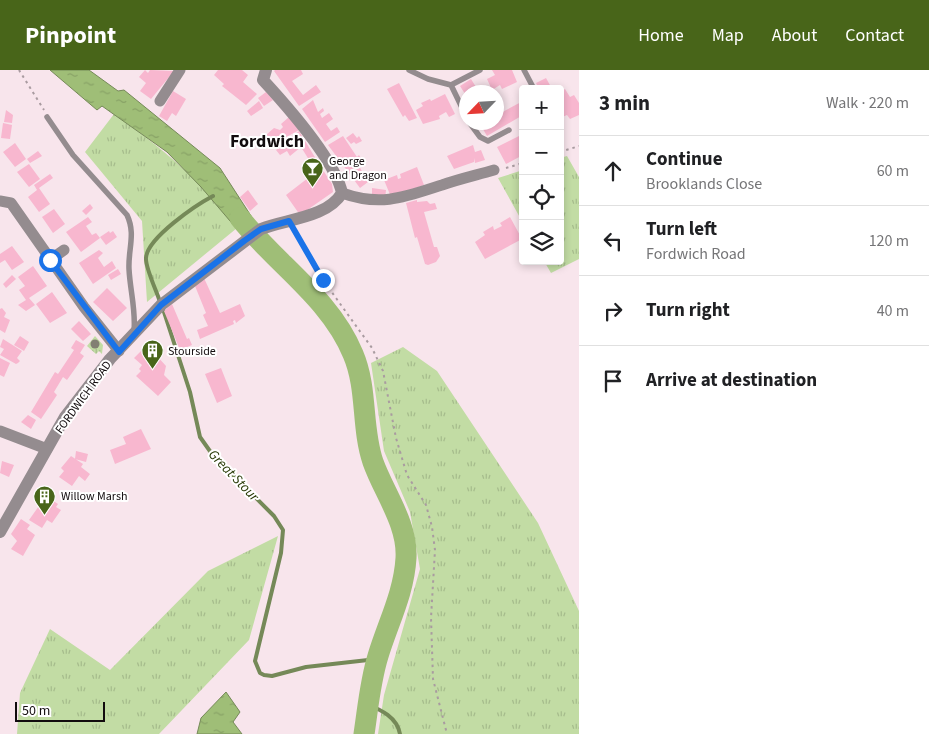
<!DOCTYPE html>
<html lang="en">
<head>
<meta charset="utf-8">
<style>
	:root { --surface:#fff; --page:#f6f6f6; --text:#202124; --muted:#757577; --line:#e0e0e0; --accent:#486519 }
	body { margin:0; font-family:"Source Sans 3",sans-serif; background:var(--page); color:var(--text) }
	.controls { position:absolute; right:15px; top:15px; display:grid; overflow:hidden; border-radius:5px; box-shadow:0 2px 8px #0003 }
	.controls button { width:45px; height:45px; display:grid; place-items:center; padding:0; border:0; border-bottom:1px solid var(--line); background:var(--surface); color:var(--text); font:25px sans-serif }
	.compass { position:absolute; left:459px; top:15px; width:45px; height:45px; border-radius:50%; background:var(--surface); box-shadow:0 2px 8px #0003; rotate:245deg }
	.scale { position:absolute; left:15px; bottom:12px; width:90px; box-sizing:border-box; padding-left:5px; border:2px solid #120c0e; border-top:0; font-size:14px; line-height:18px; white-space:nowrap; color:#120c0e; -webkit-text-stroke:4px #fff; paint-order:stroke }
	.stop { position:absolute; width:15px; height:15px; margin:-11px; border:4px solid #1a73e8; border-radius:50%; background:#fff }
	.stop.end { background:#1a73e8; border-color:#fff; box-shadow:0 1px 5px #0008 }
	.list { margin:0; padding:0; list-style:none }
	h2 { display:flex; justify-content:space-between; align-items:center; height:65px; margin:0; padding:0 20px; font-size:21px }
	h2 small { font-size:16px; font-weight:400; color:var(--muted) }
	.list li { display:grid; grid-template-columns:32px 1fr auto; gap:15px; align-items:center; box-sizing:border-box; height:70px; padding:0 20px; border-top:1px solid var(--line) }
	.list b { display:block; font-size:19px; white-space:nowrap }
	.list p { margin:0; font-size:16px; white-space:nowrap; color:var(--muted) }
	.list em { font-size:16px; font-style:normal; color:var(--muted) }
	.icon { flex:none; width:28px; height:28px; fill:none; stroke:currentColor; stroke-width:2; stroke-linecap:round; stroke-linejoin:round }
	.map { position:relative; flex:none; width:579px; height:664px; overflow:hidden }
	header { display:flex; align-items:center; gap:30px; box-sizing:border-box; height:70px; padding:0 25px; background:var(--accent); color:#fff }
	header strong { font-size:24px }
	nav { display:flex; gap:28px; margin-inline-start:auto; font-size:18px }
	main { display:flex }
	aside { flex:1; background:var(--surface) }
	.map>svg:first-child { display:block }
</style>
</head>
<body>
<header>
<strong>Pinpoint</strong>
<nav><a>Home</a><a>Map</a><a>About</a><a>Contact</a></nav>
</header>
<main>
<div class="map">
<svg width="579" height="664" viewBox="0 0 579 664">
	<defs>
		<pattern id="grass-tufts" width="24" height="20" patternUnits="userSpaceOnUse" patternTransform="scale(1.25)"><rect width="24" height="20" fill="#c2dca4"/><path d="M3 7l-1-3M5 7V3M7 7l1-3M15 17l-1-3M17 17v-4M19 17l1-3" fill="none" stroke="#a6bc8c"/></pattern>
		<pattern id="water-ripples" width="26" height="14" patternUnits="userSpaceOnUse" patternTransform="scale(1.25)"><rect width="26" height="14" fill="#9fbe77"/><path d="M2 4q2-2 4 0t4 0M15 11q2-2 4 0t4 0" fill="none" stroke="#88a266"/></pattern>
	</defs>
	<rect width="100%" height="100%" fill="#f8e5ec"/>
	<path fill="url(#grass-tufts)" d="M114 44C160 76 204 113 237 158L147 232 142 151 85 82Z
		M567 86 579 107V189L551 203 544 191H560V88Z
		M523 100V153L498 108Z
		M95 266 103 275 102 284 99 281 96 284 87 276Z
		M403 277 437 301 538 453 579 541V664H378L384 625 420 499 410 442 384 381 371 293Z
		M278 466 249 570 159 664H17L20 623 50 559 110 600 208 501Z"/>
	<path fill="url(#water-ripples)" stroke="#758958" d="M50 0H89L118 21 124 20 220 98 255 152 256 160 247 167 242 165 201 117 167 82 102 36 97 40Z
		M226 622 240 642 233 652 242 664H197L201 648Z"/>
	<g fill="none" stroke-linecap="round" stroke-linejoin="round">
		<path stroke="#758958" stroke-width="4" d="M160 232C157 222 145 197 146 188 147 168 196 135 213 126
			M163 239 190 322 200 367 212 384 274 446 283 460 281 483 255 591 260 603 264 605 272 606 306 597 377 589
			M367 634C381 640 397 647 400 664"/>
		<path stroke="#9fbe77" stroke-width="21" d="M240 148C276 194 330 228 353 284 368 319 361 357 373 392 384 423 408 454 406 488 404 523 388 553 378 586 370 612 368 638 364 664"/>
	</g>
	<path fill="#f8b7cf" d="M145 0 148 3 150 0 174 1 151 29 140 21 146 13 139 7Z
		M218 0H242L248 5 243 12 257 24 246 35 222 16 224 14 214 5Z
		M275 0H301L303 4 292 11 303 25 316 15 321 22 299 36 274 1Z
		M492 0H512L517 12 502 19 500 15 492 20 487 9 495 5Z
		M546 8 551 17 539 19 536 13Z
		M471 9 479 22H467V27L460 16Z
		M399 13 417 48 409 51 405 45 403 47 387 19Z
		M565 19 570 27 574 25 579 33V45L570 49 567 45 560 48V22Z
		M173 21 186 29 176 46 172 43 167 51 159 46Z
		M266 22 273 30 264 36 258 28Z
		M445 24 455 44 449 47 446 42 439 46 440 49 423 54 416 40 423 36 421 33 430 29 431 31Z
		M313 30 318 42 323 38 324 41 320 44 322 48 329 43 333 49 326 54 331 61 337 57 340 62 325 72 302 39Z
		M259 31 263 38 251 46 247 41Z
		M523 31V45L487 66 480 54 497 52V45Z
		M6 40 13 45 12 53 4 52Z
		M289 47 299 60 272 75 266 65 274 58 280 60 283 57 281 54Z
		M3 53 12 55 10 69 1 68Z
		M299 61 316 89 311 93 301 77 290 86 287 81 280 85 276 80Z
		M353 63 357 68 359 66 362 71 356 74 354 72 351 74 346 68Z
		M523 64V85L506 94 497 77Z
		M343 66 357 87 359 85 363 92 359 96 368 112 360 118 328 75Z
		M15 73 26 89 15 97 3 82Z
		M473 75 475 82 481 80 485 90 475 93 474 88V92L454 99 447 86Z
		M38 81 42 86 30 93 27 89Z
		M29 94 40 109 29 117 17 102Z
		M319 94 332 114 333 122 300 145 286 125 308 108 305 103Z
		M417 97 424 115 391 127 384 110 397 105 398 109 401 108 400 104Z
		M50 104 53 108 39 118 50 134 39 142 28 127 37 120 34 115Z
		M372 118 386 120 385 129 372 127Z
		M248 120 258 134 250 141 240 127Z
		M417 130V132L427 131 430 134 435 133 437 139 424 142 434 177H437L440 186 436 192 428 195 425 194 417 167 415 168 406 133Z
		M90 134 93 138 86 145 82 141Z
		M54 139 65 154 53 163 42 147Z
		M88 147 92 152 86 156 92 165 96 163 100 168 81 182 66 162Z
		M510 147 522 169 485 189 475 172 485 165 483 162 493 156 494 160 502 156 500 153Z
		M109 161 110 163 113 161 117 167 106 175 100 167Z
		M12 176 24 192 12 200 5 190 0 193V184Z
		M99 180 103 183 98 188 104 197 112 191 116 198 93 214 79 193Z
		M33 196 47 216 29 228 35 235 26 241 18 235 26 230 19 220 25 216 18 207Z
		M118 199 121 204 111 210 108 205Z
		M12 205 16 209 6 218 3 214Z
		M204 208 220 243 240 234 245 246 236 253 235 250 233 251 234 254 200 269 197 260 208 256 203 245 206 243 195 216Z
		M107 218 127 238 113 251 93 232Z
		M52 222 67 243 50 253 36 234Z
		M172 234 187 269 189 268 192 275 180 280 164 241Z
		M2 238 6 243 4 247 10 250 5 263 0 260V239Z
		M79 251 91 264 83 271 71 259Z
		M20 266 29 272 24 281 14 275Z
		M3 269 22 281 17 288 20 291 18 293 16 294 0 285 4 279 0 277Z
		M76 270 85 275 80 283 84 286 67 310 63 307 54 322 57 325 41 349 31 342 55 302 58 304 74 280 71 278Z
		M147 275 166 296 164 305 171 312 158 326 136 306 141 301 139 299 142 295 134 288Z
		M0 288 10 293 4 307 0 305Z
		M221 298 232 326 217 333 205 304Z
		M28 345 36 350 31 359 21 352Z
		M141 359 151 379 115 394 110 380 126 374 123 367Z
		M76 381 88 384 86 392 75 389Z
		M71 386 83 394 81 397 90 404 85 411 79 406 72 416 59 407 64 401 61 398Z
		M2 391 14 395 9 407 0 403Z
		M46 426 58 434 56 437 61 440 52 453 47 450 42 458 29 450Z
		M21 449 30 455 27 459 35 465 23 486 11 479 17 471 11 464Z"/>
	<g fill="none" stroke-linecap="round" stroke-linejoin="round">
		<path stroke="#a99ba0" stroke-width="2" stroke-dasharray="2.5 4" stroke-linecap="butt" d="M19 0 44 40
			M560 82 579 76
			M506 98 523 93
			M295 162 323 210 372 278 383 301 396 368 407 405 426 435 432 457 435 480 431 548 433 609 447 664"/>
		<path stroke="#948c8f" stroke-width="5.5" d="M409 0 428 9 451 15 480 0
			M524 0 534 19
			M451 15 467 48
			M47 47 73 85 127 145C136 164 128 179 129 199 130 220 136 240 134 261
			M469 52 480 67 488 71 509 60"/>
		<path stroke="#948c8f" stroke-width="11" d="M160 31 180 0
			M342 123C381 137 405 127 442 115 459 109 477 105 494 100
			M0 131 11 133 84 237 119 281
			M50 190 64 180
			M0 361 47 379"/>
		<path stroke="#948c8f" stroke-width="12" d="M0 462 65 347 110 289 161 235 261 159C286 149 327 148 342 123 335 90 286 35 263 10L266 0"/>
	</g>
	<circle fill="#828073" cx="95" cy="274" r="4.5"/>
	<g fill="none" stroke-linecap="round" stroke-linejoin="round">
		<path stroke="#1a73e8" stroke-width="6" d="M50 190 119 282 161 235 244 171 261 159 289 151 323 210"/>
	</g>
	<defs>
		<symbol id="bar-pin" viewBox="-11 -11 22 30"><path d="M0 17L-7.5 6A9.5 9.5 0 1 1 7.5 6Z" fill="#486519" stroke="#fff"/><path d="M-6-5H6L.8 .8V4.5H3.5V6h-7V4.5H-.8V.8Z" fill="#fff"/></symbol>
		<symbol id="building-pin" viewBox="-11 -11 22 30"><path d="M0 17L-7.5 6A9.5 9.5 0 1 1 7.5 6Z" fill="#486519" stroke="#fff"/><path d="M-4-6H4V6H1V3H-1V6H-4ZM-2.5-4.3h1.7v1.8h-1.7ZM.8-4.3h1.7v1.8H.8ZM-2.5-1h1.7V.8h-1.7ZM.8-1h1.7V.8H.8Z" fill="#fff"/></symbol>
	</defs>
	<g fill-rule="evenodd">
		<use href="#bar-pin" x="300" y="86" width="25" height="34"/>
		<use href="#building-pin" x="140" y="268" width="25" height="34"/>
		<use href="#building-pin" x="32" y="414" width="25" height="34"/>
	</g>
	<g text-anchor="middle" stroke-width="4" stroke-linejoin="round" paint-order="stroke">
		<g font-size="12" fill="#120c0e" stroke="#fff" text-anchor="start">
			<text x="329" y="95">George<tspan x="329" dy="14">and Dragon</tspan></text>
			<text x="168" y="285">Stourside</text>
			<text x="61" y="430">Willow Marsh</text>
		</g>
		<g font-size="12" fill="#120c0e" stroke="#fff">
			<text transform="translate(83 327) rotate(-54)" y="4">FORDWICH ROAD</text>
		</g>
		<g font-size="14" font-style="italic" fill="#263904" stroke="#fff">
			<text transform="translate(234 405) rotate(46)" y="5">Great Stour</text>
		</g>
		<g font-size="18" font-weight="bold" fill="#120c0e" stroke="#fff">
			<text x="267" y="77">Fordwich</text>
		</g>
	</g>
</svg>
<div class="controls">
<button>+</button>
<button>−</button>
<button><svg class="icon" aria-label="locate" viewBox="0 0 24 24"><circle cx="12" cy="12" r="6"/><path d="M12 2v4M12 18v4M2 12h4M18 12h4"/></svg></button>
<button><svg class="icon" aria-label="layers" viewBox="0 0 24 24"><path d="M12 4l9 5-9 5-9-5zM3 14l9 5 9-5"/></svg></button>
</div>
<svg class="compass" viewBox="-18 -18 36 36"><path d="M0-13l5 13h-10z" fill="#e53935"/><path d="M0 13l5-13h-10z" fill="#757577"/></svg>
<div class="scale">50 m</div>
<div class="stop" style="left:50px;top:190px"></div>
<div class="stop end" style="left:323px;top:210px"></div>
</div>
<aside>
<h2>3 min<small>Walk · 220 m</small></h2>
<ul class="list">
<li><svg class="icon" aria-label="ahead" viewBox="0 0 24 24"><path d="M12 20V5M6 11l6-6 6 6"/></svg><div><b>Continue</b><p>Brooklands Close</p></div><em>60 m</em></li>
<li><svg class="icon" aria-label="left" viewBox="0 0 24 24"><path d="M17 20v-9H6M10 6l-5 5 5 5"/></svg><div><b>Turn left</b><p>Fordwich Road</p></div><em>120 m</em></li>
<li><svg class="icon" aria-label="right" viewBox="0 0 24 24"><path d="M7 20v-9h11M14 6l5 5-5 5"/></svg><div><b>Turn right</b></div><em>40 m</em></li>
<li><svg class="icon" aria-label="arrive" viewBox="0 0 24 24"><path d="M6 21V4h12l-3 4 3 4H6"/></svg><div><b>Arrive at destination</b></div></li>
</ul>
</aside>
</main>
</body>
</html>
